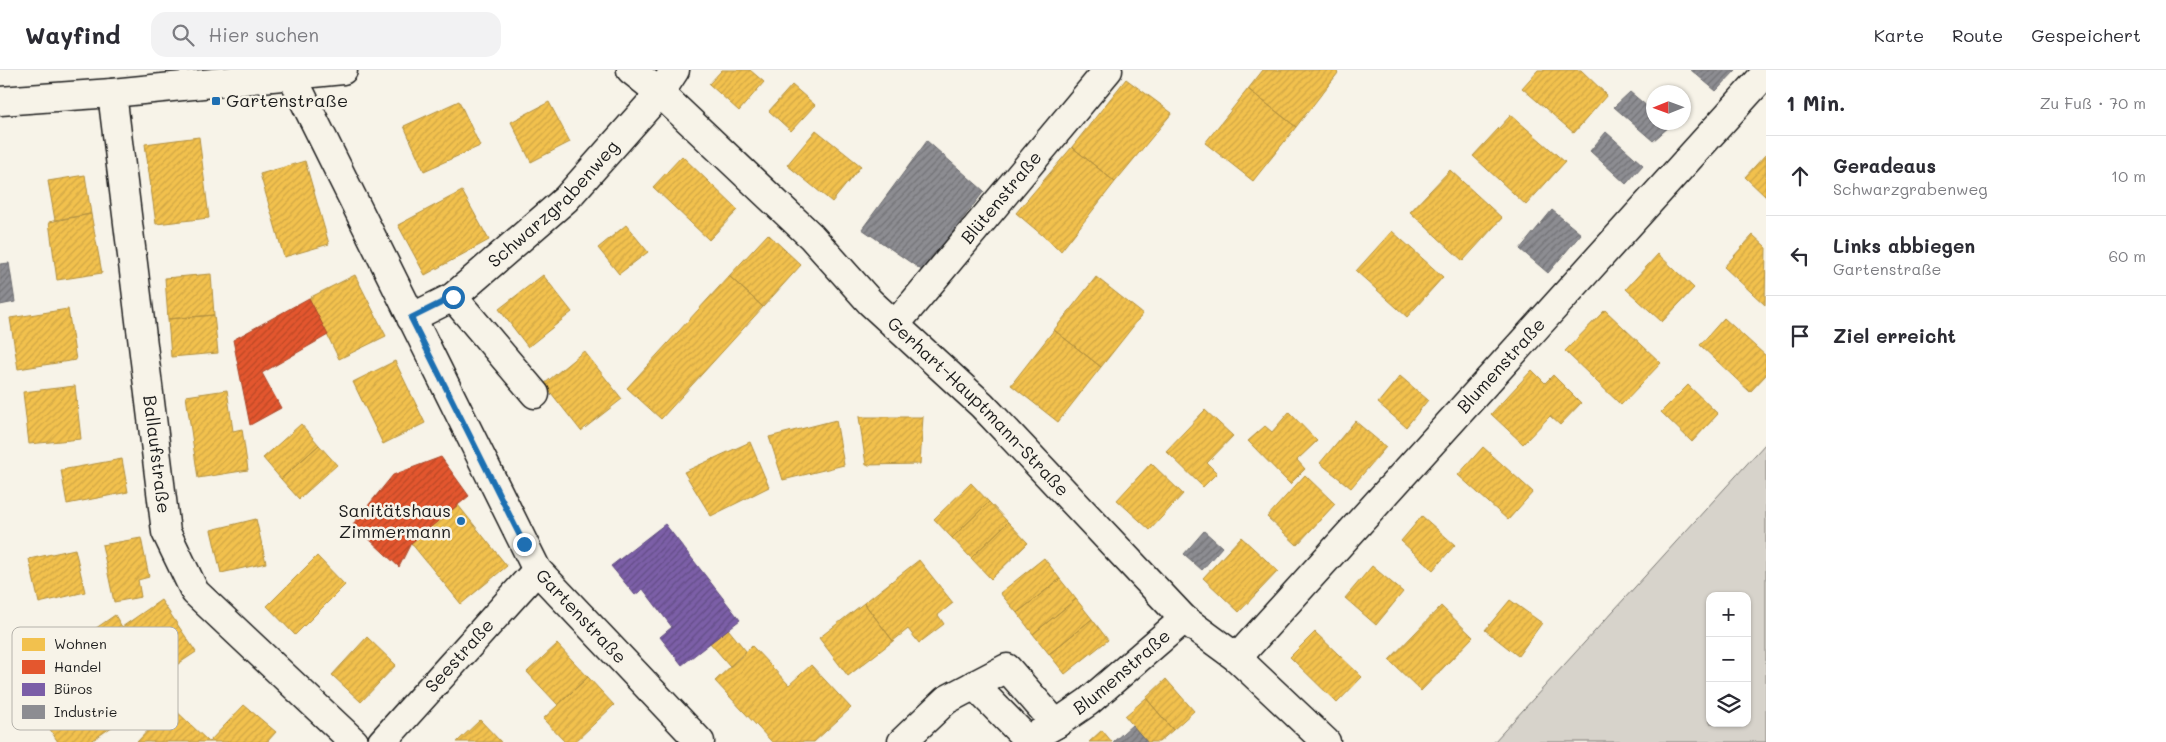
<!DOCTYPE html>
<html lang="de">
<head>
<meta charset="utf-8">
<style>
	:root { --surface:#fff; --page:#f2f2f3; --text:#2b2b33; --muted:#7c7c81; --line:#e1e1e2 }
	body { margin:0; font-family:Mali,sans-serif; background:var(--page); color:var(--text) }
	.controls { position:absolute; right:15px; bottom:15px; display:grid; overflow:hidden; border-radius:10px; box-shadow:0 1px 4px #0004 }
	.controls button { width:45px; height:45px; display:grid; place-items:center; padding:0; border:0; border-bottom:1px solid var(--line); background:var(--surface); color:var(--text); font:25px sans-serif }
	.compass { position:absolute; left:1646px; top:15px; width:45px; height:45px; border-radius:50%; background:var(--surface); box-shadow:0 1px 4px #0004; rotate:269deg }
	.stop { position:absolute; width:15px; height:15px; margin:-11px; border:4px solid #1f6fb2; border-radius:50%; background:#fff }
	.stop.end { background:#1f6fb2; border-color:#fff; box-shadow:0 1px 5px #0008 }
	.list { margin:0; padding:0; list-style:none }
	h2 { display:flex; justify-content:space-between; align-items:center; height:65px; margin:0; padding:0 20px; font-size:21px }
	h2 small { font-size:16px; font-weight:400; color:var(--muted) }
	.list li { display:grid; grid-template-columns:32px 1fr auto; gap:15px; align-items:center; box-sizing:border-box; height:80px; padding:0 20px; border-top:1px solid var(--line) }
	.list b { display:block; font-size:19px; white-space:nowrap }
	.list p { margin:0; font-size:16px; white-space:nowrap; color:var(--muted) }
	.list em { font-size:16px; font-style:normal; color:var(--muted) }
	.icon { flex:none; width:28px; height:28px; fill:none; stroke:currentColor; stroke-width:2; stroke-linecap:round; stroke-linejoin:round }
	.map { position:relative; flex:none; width:1766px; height:672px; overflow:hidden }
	header { display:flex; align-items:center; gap:30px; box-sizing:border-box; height:70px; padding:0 25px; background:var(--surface); border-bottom:1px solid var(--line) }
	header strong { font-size:24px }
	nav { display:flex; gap:28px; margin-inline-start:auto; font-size:18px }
	.search { width:350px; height:45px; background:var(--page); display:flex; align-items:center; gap:12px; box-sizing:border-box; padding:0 18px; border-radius:15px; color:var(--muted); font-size:19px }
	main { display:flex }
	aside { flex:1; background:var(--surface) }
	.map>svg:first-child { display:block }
</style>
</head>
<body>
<header>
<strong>Wayfind</strong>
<div class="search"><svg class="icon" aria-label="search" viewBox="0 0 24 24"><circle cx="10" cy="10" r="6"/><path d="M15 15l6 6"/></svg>Hier suchen</div>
<nav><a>Karte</a><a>Route</a><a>Gespeichert</a></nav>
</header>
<main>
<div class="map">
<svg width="1766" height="672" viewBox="0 0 1766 672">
	<defs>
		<pattern id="homes-hatch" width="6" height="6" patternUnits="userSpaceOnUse" patternTransform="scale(1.25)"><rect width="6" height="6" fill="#f2c14e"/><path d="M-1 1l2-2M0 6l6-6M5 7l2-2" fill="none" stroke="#cfa544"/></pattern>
		<pattern id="shops-hatch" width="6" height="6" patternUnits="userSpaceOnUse" patternTransform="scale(1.25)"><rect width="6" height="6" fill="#e4572e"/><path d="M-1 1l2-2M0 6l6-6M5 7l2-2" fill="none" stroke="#b84726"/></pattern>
		<pattern id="offices-hatch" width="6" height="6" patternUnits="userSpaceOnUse" patternTransform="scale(1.25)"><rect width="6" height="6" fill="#7b5ea7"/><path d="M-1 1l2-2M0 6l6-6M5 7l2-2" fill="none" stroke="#644d87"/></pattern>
		<pattern id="industry-hatch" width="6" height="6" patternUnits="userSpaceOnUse" patternTransform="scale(1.25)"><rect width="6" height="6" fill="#8d8d92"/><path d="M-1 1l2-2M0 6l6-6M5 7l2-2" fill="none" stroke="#727276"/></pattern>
	</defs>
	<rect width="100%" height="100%" fill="#f7f3e8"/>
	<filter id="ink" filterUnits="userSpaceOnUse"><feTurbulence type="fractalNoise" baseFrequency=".02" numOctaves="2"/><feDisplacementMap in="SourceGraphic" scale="10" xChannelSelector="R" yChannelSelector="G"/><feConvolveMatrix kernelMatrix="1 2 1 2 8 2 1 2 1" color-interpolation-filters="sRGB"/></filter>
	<g filter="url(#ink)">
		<path fill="#d7d3cb" stroke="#7a7874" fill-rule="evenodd" d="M1766 373V672H1494ZM1710 526H1747V653H1710Z"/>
		<path fill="url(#homes-hatch)" stroke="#b2903f" d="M722 0H750L764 12 739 41 709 14Z
			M1263 0H1335L1338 3 1296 57 1248 19Z
			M1538 0H1581L1607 25 1574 63 1522 18Z
			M1126 9 1172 43 1115 112 1072 77Z
			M792 15 815 35 791 61 769 41Z
			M1248 19 1296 57 1253 111 1205 73Z
			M459 31 480 76 424 101 404 56Z
			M549 32 570 72 531 92 511 52Z
			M1511 45 1565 92 1526 135 1473 86Z
			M816 60 861 96 832 132 787 95Z
			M199 67 209 148 156 154 145 74Z
			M1072 77 1115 112 1061 181 1016 143Z
			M1766 84V127L1745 107Z
			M682 86 738 140 709 170 653 117Z
			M305 91 329 174 284 187 260 104Z
			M1450 100 1502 148 1463 191 1410 142Z
			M85 105 91 144 55 150 48 111Z
			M462 121 489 170 425 205 398 155Z
			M91 144 102 203 57 210 49 152Z
			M626 155 648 182 619 204 598 178Z
			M1392 161 1443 207 1407 247 1356 201Z
			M768 164 801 195 763 237 729 206Z
			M1753 165 1766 177 1765 235 1724 197Z
			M1658 184 1694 218 1662 252 1626 219Z
			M211 204 214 245 168 249 165 208Z
			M355 205 386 266 339 289 309 228Z
			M543 205 572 242 528 277 499 239Z
			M729 206 763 237 661 349 627 318Z
			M1096 207 1143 244 1101 297 1054 260Z
			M68 239 76 290 18 299 10 248Z
			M1605 240 1661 293 1621 335 1565 281Z
			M214 245 218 283 171 287 168 249Z
			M1724 248 1766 286V305L1750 322 1700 275Z
			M1054 260 1101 297 1058 352 1011 315Z
			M584 281 622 329 581 361 544 314Z
			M395 291 425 353 383 374 353 312Z
			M1532 300 1545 313 1553 305 1581 333 1560 355 1550 346 1523 374 1491 344Z
			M1400 306 1428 330 1406 357 1378 333Z
			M1688 315 1718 344 1692 372 1661 342Z
			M75 316 81 369 29 374 23 322Z
			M227 320 233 361 242 359 248 400 198 408 186 326Z
			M1205 340 1233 366 1207 393 1217 403 1203 417 1166 381Z
			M1289 342 1317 371 1297 390 1305 399 1290 414 1248 371 1265 356 1272 362Z
			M859 347H923L920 394 866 395Z
			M836 350 844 395 783 410 769 367Z
			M1355 351 1386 377 1351 418 1320 393Z
			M301 354 319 375 281 409 263 388Z
			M750 372 769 417 711 446 684 402Z
			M319 375 337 395 299 429 281 409Z
			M1483 377 1533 422 1508 450 1458 405Z
			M122 389 128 422 67 434 61 400Z
			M1151 393 1183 424 1150 460 1117 430Z
			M1305 405 1335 434 1297 475 1267 447Z
			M971 413 989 432 952 468 934 449Z
			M989 432 1008 452 971 488 952 468Z
			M458 435 507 496 461 534 411 473Z
			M1422 446 1455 475 1433 500 1401 471Z
			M256 449 266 493 221 503 211 460Z
			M1008 452 1028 473 991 509 971 488Z
			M1241 467 1278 501 1239 542 1203 508Z
			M141 468 149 507 138 510 141 527 114 532 102 475Z
			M75 479 85 522 39 533 29 489Z
			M317 486 345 515 295 565 267 536Z
			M1044 488 1060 509 1017 543 1000 523Z
			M919 490 953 533 938 545 944 554 919 573 908 559 893 571 864 533Z
			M1372 496 1403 522 1376 555 1345 528Z
			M1060 509 1076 529 1033 564 1017 543Z
			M1076 529 1092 549 1049 584 1033 564Z
			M161 530 196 582 157 608 143 587 122 601 128 609 112 620 129 645 90 672H58L44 650 79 627 53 588 115 545 122 557Z
			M1510 530 1542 553 1518 586 1485 560Z
			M864 533 893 571 848 606 819 568Z
			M1441 536 1473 567 1421 621 1389 590Z
			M1092 549 1108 570 1065 604 1049 584Z
			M728 559 746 581 730 596 710 573Z
			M1315 562 1362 607 1337 633 1290 587Z
			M367 567 396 595 361 632 332 605Z
			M557 574 588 607 558 635 527 602Z
			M752 576 789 615 811 595 851 638 814 672H772L715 611Z
			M588 607 614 635 575 672H565L543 649Z
			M1166 609 1194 641 1173 660 1146 628Z
			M1146 628 1173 660 1159 672H1147L1125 646Z
			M244 635 276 662 267 672H209Z
			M171 636 209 672H137Z
			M480 650 501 672H457Z
			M1102 660 1112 672H1089Z"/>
		<path fill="url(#shops-hatch)" stroke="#a84529" d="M309 228 328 265 262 303 281 338 250 355 233 270Z
			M441 387 469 426 411 473 399 497 353 454 393 405Z"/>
		<path fill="url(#offices-hatch)" stroke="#5e4a7d" d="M665 454 740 550 682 595 660 567 672 557 643 519 635 525 611 496Z"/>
		<path fill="url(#industry-hatch)" stroke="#6b6b6f" d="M1691 0H1736L1716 21Z
			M1630 22 1654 42V52H1666L1670 56 1653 71 1614 37Z
			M1606 62 1643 95 1626 114 1590 81Z
			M927 71 984 121 923 201 862 159Z
			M1552 140 1581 164 1548 203 1520 179Z
			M9 193 15 232 0 235V194Z
			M1204 461 1222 477 1202 500 1184 484Z
			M1132 655 1147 672H1113Z"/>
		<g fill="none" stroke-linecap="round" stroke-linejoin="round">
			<defs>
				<g id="minor">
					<path id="s1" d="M289 0 537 500 700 672"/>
					<path id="s2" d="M631 0 660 23 811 166 870 232 982 335 1184 549 1237 588 1326 672"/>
					<path id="s3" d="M112 23 166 462 195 522 354 672"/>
					<path d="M0 31 112 23 343 0"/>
					<path d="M453 227 535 324"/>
					<path id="s4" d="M411 248 453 227 566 129 660 23 675 0"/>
					<path id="s5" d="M895 255 1108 0"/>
					<path id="s6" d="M1237 588 1766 3"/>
					<path d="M974 615 1028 670 1056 654"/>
					<path id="s7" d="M382 672 537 500"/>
					<path id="s8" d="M902 672 946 630 1007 598 1056 654 1088 632 1184 549"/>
				</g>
			</defs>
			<use href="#minor" stroke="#1c1c1c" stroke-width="31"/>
			<use href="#minor" stroke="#f7f3e8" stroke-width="28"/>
		</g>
	</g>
	<g fill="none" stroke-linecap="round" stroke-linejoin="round" filter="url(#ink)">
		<path stroke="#1f6fb2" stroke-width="6" d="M453 227 411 248 524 474"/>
	</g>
	<g fill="#1f6fb2" stroke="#f7f3e8" stroke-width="2">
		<rect x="211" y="26" width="10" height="10" rx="2.5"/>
		<circle cx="461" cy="451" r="5"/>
	</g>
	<g text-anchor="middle" stroke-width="5" stroke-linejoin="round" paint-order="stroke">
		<g font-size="18" fill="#1c1c1c" stroke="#f7f3e8" text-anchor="start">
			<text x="226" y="37">Gartenstraße</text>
			<text x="451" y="447" text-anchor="end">Sanitätshaus<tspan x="451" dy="21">Zimmermann</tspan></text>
		</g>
		<g font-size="18" fill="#1c1c1c" stroke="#f7f3e8">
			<text dy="6" stroke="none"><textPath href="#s5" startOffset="166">Blütenstraße</textPath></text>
			<text dy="6" stroke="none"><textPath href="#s4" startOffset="184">Schwarzgrabenweg</textPath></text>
			<text dy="6" stroke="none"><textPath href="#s6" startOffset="394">Blumenstraße</textPath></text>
			<text dy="6" stroke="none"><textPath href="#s2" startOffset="484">Gerhart-Hauptmann-Straße</textPath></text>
			<text dy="6" stroke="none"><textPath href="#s3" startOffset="364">Ballaufstraße</textPath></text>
			<text dy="6" stroke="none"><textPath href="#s1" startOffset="622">Gartenstraße</textPath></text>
			<text dy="6" stroke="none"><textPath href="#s7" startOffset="116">Seestraße</textPath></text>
			<text dy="6" stroke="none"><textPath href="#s8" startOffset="288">Blumenstraße</textPath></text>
		</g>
	</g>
	<rect x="12" y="557" width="166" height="103" rx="8" fill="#f7f3e8" stroke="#b5b2ab" stroke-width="1"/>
	<rect x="22" y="568" width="23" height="13" fill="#f2c14e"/>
	<rect x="22" y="590" width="23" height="14" fill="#e4572e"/>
	<rect x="22" y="613" width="23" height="13" fill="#7b5ea7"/>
	<rect x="22" y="635" width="23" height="14" fill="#8d8d92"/>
	<g font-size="14" fill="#1c1c1c">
		<text x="54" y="579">Wohnen</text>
		<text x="54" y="602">Handel</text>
		<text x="54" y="624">Büros</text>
		<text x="54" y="647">Industrie</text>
	</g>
</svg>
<div class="controls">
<button>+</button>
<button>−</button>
<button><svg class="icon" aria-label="layers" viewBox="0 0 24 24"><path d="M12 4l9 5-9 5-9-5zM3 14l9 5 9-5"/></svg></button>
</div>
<svg class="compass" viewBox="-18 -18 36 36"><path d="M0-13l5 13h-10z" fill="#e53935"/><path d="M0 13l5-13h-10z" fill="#7c7c81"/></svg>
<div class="stop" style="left:453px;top:227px"></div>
<div class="stop end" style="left:524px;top:474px"></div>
</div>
<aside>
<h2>1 Min.<small>Zu Fuß · 70 m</small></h2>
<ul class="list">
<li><svg class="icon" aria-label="ahead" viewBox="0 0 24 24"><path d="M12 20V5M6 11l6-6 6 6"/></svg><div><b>Geradeaus</b><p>Schwarzgrabenweg</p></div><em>10 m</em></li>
<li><svg class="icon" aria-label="left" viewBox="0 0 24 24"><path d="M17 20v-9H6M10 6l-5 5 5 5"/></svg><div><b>Links abbiegen</b><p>Gartenstraße</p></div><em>60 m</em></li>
<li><svg class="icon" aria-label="arrive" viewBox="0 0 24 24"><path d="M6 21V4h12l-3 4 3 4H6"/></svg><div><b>Ziel erreicht</b></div></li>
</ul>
</aside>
</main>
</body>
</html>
